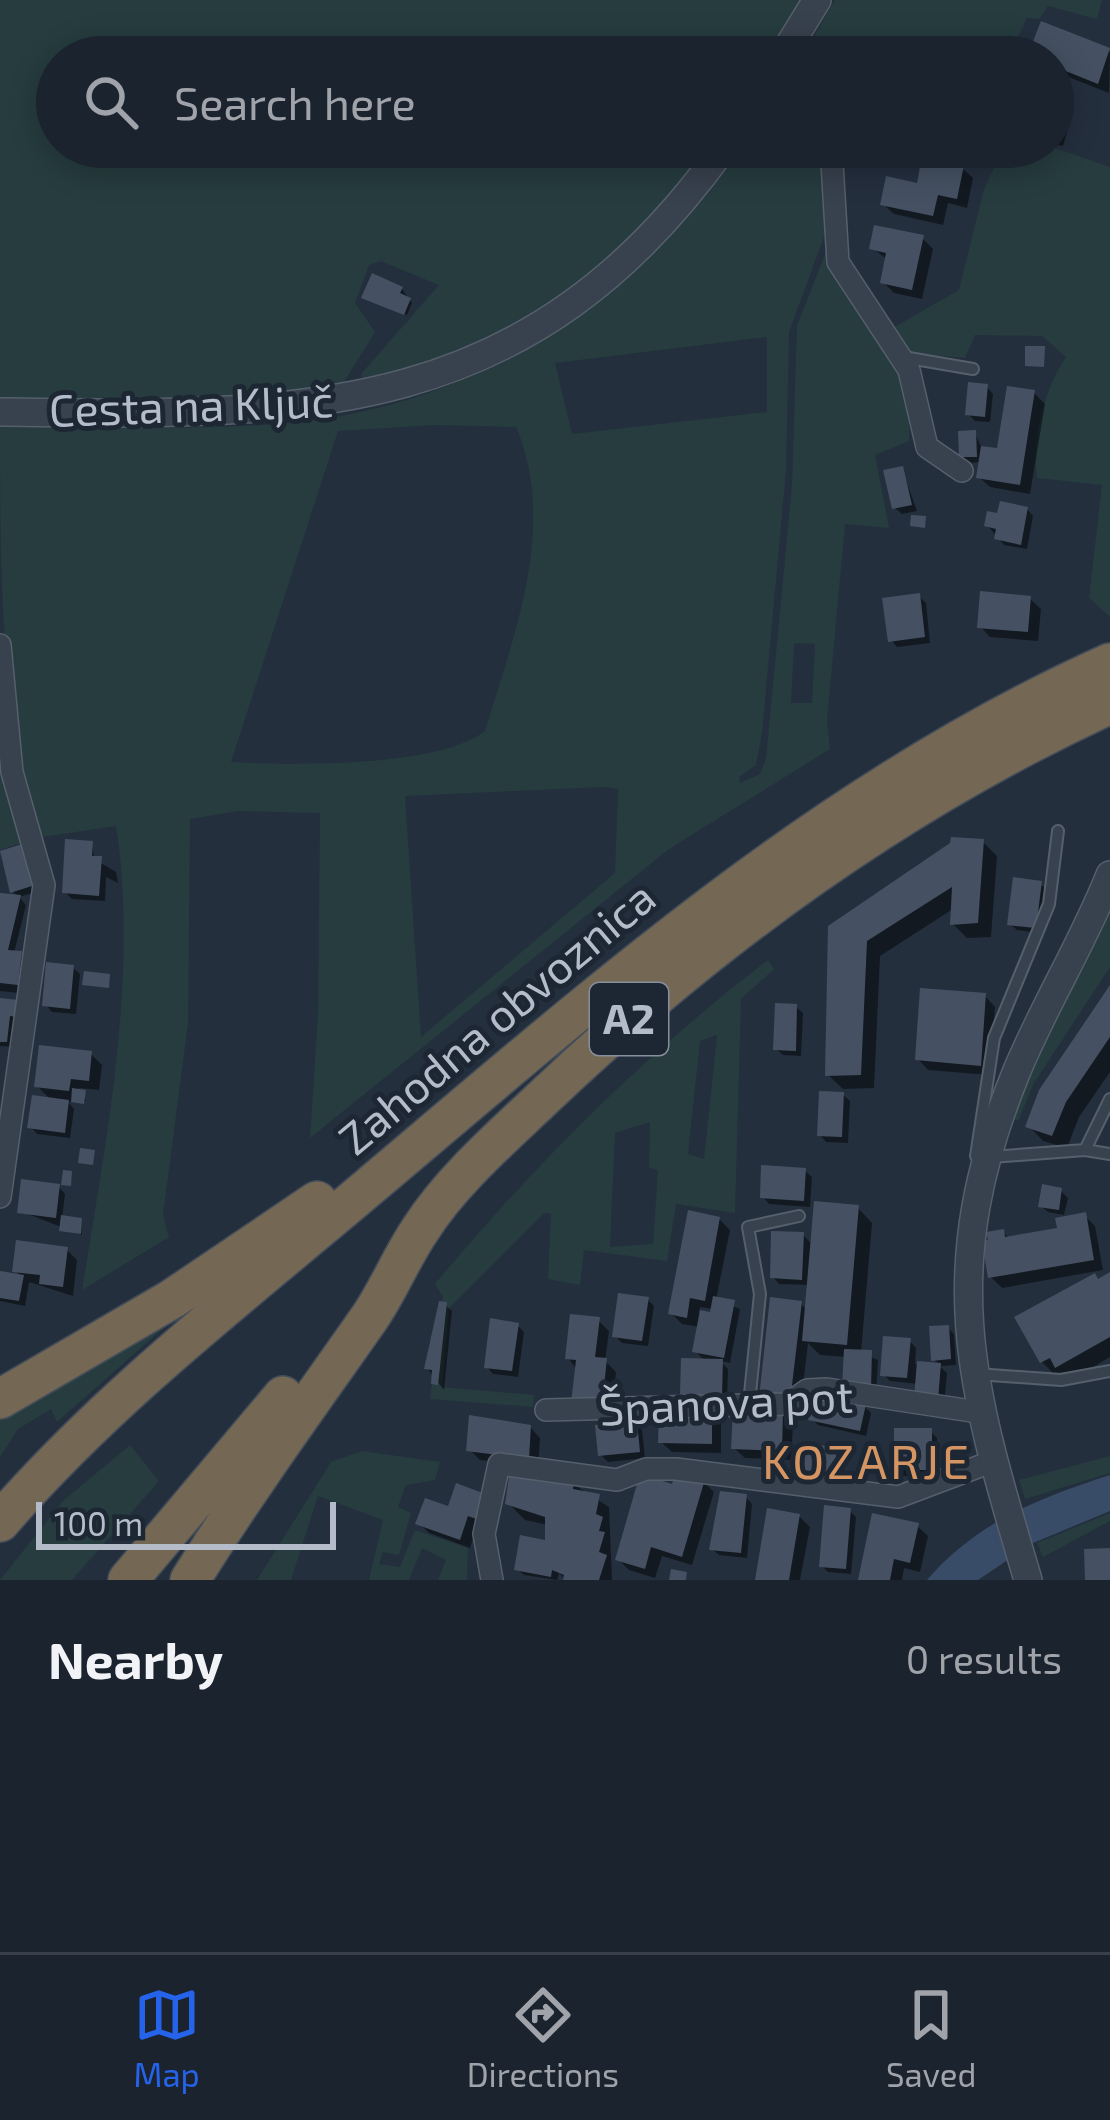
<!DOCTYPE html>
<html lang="en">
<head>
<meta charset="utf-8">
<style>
	:root { --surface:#1b232e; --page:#242b36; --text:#f1f3f6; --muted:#a0a4aa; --line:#39404a; --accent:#2563eb }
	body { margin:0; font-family:"Exo 2",sans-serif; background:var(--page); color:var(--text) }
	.scale { position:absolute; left:36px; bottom:30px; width:300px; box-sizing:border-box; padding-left:12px; border:6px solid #b4bcc9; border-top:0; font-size:33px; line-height:42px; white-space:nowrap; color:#b4bcc9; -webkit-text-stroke:9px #1d2633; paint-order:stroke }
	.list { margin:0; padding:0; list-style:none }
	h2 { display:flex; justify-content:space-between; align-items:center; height:156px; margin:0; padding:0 48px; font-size:51px }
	h2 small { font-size:39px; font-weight:400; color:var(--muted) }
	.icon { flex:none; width:66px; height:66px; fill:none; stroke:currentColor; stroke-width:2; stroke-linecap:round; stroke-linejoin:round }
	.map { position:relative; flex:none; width:1110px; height:1580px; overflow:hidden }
	.search { position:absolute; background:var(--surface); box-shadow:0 6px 30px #0003; left:36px; right:36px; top:36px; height:132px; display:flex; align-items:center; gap:30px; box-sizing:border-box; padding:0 42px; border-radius:66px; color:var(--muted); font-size:45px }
	.sheet { height:372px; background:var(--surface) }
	nav { display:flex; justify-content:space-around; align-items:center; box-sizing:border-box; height:168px; border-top:3px solid var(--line); background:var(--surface); font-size:33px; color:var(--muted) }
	nav a { display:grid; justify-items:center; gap:6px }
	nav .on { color:var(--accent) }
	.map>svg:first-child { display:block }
</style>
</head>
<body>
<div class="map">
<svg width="1110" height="1580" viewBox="0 0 1110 1580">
	<rect width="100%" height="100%" fill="#242f3e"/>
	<path fill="#263c3f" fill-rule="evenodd" d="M0 0H802L768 57H57V147H710C686 175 664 207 639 233 563 310 463 351 364 385L361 374 439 285 381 261 369 265 355 303 375 332 339 390C226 402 113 403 0 398Z
		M835 0H1102L1097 19 1048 6 1039 19 1027 18 1016 42 993 43 990 57H802Z
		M742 147H823L825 234 789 332 786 470 762 733 756 765 739 777 740 783 760 774 766 758 792 486 797 326 827 249C863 308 914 368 909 441L875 455 889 528 845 524 827 721 830 749 669 849 310 1138 318 1014 320 813 238 811 190 819 188 1023 163 1215 169 1237 82 1290C106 1142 139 973 116 826L36 838C0 709 0 560 0 426 109 425 220 434 327 418 495 393 649 288 742 147ZM767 337V412L572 434 555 363ZM436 425 516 427C558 525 514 635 485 731 438 768 291 765 231 762L338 431ZM794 643 815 644 812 703H791ZM603 787 618 789 615 873 421 1037 405 796Z
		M1004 147H1052L1110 167V617L1089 598 1102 485 1037 478C1032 437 1044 390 1066 357L1042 336 975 335 965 358 911 353 893 328 959 290 984 189Z
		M0 730 24 842 0 850Z
		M1110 904V967L1034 1083 1018 1121 1011 1118Z
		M768 960 774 969 741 999 735 1213 676 1204 667 1261 584 1250 580 1285 548 1279 551 1214 544 1213 449 1308 442 1387 534 1395 533 1407 430 1399 443 1297 435 1284C534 1165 645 1054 768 960ZM716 1035 717 1036 704 1159 688 1154 700 1041ZM650 1122 649 1167 658 1170 653 1244 610 1247 615 1133Z
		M184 1310 57 1422 51 1409 18 1429 0 1457V1415Z
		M130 1445 159 1481 72 1580H0L64 1500Z
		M362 1451 440 1462 435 1480 406 1485 398 1507 411 1513 399 1555 383 1552 379 1564 400 1567 415 1530 468 1548 467 1580H438L446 1560 422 1548 409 1580H369L383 1520 318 1496 291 1580H257L331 1462Z
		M1110 1456V1473L1025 1499 1019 1480Z
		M1110 1513V1521L1043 1557 1037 1543Z"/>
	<path fill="#394c67" d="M1110 1475V1511L1033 1543 978 1580H927C977 1522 1039 1498 1110 1475Z"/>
	<path fill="#0007" fill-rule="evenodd" d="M1043 25 1110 52 1109 93 1053 71V57H1032Z
		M1053 119 1068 128 1063 146 1053 144Z
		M962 168 973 178 967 208 948 203 943 225 894 214 883 204Z
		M922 238 933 249 922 299 894 293 883 282 888 260 872 248Z
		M402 289 412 303 407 315 364 297Z
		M987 387 993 394 990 422 975 421 968 414Z
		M1034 393 1045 404 1030 494 990 487 979 477 981 462 968 463 962 456 975 433 982 449 999 452Z
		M902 469 917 511 902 514 895 508Z
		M1027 509 1033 516 1027 549 1004 545 987 525Z
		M919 596 926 603 930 643 897 647 891 640Z
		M1030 599 1041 609 1038 641 990 637 980 626Z
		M983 842 997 856 991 937 967 938 953 924V909L880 956 874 1088 843 1089 828 1075 831 928Z
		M92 843 94 859 116 872 118 883 106 877 105 901 72 899 65 892Z
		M21 848 39 891 19 897 26 905 14 953 31 965 28 994 0 991V896L20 898 12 891 1 854Z
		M1040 884 1047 890 1041 933 1017 930 1010 924Z
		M73 968 80 974 76 1014 52 1012 46 1005Z
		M1110 990V1072L1079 1117 1067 1148 1043 1141 1029 1126Z
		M985 996 995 1007 990 1075 928 1070 918 1059Z
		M0 1001 17 1003 13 1047 0 1046Z
		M796 1007 803 1013 801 1056 783 1055 776 1049Z
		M91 1054 102 1065 99 1090 79 1088 86 1101 68 1102 74 1109 70 1138 37 1134 31 1127 51 1100 37 1086Z
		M843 1095 850 1101 848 1143 826 1142 820 1135Z
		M805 1171 812 1177 810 1207 769 1204 763 1197Z
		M59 1187 65 1194 62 1219 81 1221 82 1235 20 1211Z
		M1061 1191 1068 1198 1064 1215 1048 1212 1041 1206Z
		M858 1208 872 1223 861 1353 878 1360 876 1394 847 1357 820 1355 808 1343 800 1411 773 1408 801 1304 808 1311 810 1285 779 1284 773 1277 803 1235 814 1246Z
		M1085 1216 1095 1226 1103 1270 1002 1288 991 1277 1003 1232 1010 1239 1060 1231Z
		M719 1219 730 1230 716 1300 740 1309 730 1363 720 1361 728 1369 727 1401 690 1400 683 1394 706 1362 695 1351 700 1327 682 1324 671 1313ZM700 1307 713 1309 712 1315 699 1313Z
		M67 1250 77 1260 73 1296 29 1282 25 1306 0 1301V1274L23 1278 16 1271Z
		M1110 1276V1357L1071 1380 1063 1372 1056 1376 1042 1362 1099 1281Z
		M648 1300 654 1306 648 1346 622 1343 615 1336Z
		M445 1305 452 1311 444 1390 427 1368 430 1340 438 1341Z
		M598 1320 609 1331 605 1361 616 1372 612 1415 568 1358Z
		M518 1326 524 1332 518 1377 493 1374 487 1367Z
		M948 1328 954 1334 956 1365 941 1366 934 1359Z
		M910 1341 916 1348 915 1364 940 1366 947 1373 944 1406 918 1384 890 1381 883 1374Z
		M865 1407 871 1413 866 1436 818 1425 812 1419Z
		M711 1411 721 1422V1453L672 1452 661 1442Z
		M782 1414 793 1425 791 1460 745 1458 734 1448Z
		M636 1424 642 1430 645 1458 608 1462 601 1455Z
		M530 1427 540 1438 538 1468 480 1460 469 1449Z
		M930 1431 937 1438V1476H903L897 1469Z
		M836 1449 843 1456 841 1479 806 1476 799 1469Z
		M703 1481 714 1492 692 1565 662 1556 655 1578 629 1570 618 1559 674 1487Z
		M573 1484 609 1507 612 1580H566L559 1573 557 1580 524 1575 517 1569 548 1543V1525L525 1520 508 1503Z
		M486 1497 470 1548 429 1533 419 1523Z
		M746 1497 752 1504 747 1558 719 1555 712 1549Z
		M850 1511 856 1517 851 1574 828 1572 822 1566Z
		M799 1516 810 1527 800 1580H758Z
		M917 1526 928 1536 920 1572 904 1568 902 1580H861Z"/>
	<path fill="#455162" d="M1041 21 1110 48 1098 84 1053 66V57H1027Z
		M1053 116 1063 118 1057 142 1053 141Z
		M922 156 964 165 957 199 938 195 933 216 880 205 886 176 917 183Z
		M874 225 924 235 912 290 880 283 886 253 869 249Z
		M372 273 403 287 400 293 411 298 404 315 361 298Z
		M1025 346H1045L1044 367 1025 366Z
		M968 382 988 384 985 417 965 415Z
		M1007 386 1035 390 1020 485 976 478 981 446 997 448Z
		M976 430 977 457H959L958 431Z
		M903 466 912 505 892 509 883 470Z
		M1000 501 1028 507 1021 545 994 539 996 529 984 526 987 511 997 513Z
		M911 515 926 516 925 528 910 526Z
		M980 591 1031 596 1028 632 977 628Z
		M920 593 925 637 888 642 882 598Z
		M951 837 984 839 978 923 950 925 952 887 867 941 861 1075 825 1076 828 926 950 843Z
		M65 839 93 841 92 856H102L99 896 62 893Z
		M22 844 35 885 10 893 0 851Z
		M1013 877 1042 881 1036 928 1007 925Z
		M0 893 21 895 8 950 22 951 18 985 0 983Z
		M46 962 74 965 70 1009 42 1006Z
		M84 971 110 974 109 988 82 985Z
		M1110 985V1037L1066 1102 1052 1136 1025 1127 1039 1090Z
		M920 988 986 993 981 1066 915 1060Z
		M0 998 19 1000 17 1017 10 1016 7 1042H0Z
		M775 1003 797 1004 796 1051 773 1050Z
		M39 1045 92 1051 89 1081 71 1079 69 1091 34 1087Z
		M72 1088 86 1090 84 1104 71 1102Z
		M819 1091 844 1092 842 1137 817 1136Z
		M32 1095 69 1100 65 1133 27 1128Z
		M80 1148 95 1150 93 1165 78 1163Z
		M761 1165 806 1168 804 1201 760 1198Z
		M63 1170 72 1171 71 1186 61 1185Z
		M21 1179 60 1184 56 1218 17 1213Z
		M1042 1184 1062 1188 1059 1210 1038 1207Z
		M814 1201 859 1205 847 1345 802 1341Z
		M688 1210 720 1217 705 1301 690 1298 687 1318 668 1314Z
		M1086 1212 1094 1260 988 1278 982 1241 988 1240 986 1232 1004 1229 1005 1237 1057 1228 1055 1218Z
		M61 1215 82 1218 81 1234 59 1231Z
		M771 1231 804 1232 802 1280 770 1278Z
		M16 1240 68 1247 63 1287 39 1284 40 1275 12 1272Z
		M0 1271 24 1275 19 1301 0 1298Z
		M1110 1272V1337L1055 1368 1050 1358 1040 1363 1014 1317 1095 1273 1098 1279Z
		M618 1293 649 1297 642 1341 612 1337Z
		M713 1296 735 1300 724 1358 692 1352 700 1310 710 1312Z
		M770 1297 802 1301 790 1402 759 1398Z
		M439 1301 447 1302 438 1385 431 1384 432 1370 424 1369Z
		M570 1314 600 1317 595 1357 607 1358 602 1406 571 1403 576 1360 565 1359Z
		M490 1318 519 1323 512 1371 484 1368Z
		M949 1325 951 1359 931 1361 929 1326Z
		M883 1336 911 1338 907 1378 880 1376Z
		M844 1349 872 1350 871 1389 842 1387Z
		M681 1358 723 1359 722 1396 680 1395Z
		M917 1361 941 1363 938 1400 914 1398Z
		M814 1392 866 1404 860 1431 808 1420Z
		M659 1408H712V1444L658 1443Z
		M733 1409 783 1411 782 1451 731 1449Z
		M469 1415 531 1425 529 1459 466 1451Z
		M637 1421 640 1452 598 1456 595 1425Z
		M894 1428H932V1470H894Z
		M798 1443 837 1447 835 1473 796 1470Z
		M510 1470 574 1481 573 1489 600 1494 596 1514 603 1517 599 1531 605 1532 599 1552 607 1555 599 1580H563L564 1575 552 1570 551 1577 514 1570 520 1535 545 1540V1517L505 1504Z
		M676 1470 705 1479 682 1557 651 1547 645 1569 615 1560 640 1474 672 1484Z
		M456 1483 488 1495 479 1520 468 1516 460 1540 415 1524 425 1498 448 1506Z
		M720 1491 747 1494 741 1553 709 1550Z
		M824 1505 851 1508 846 1569 819 1567Z
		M767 1508 800 1514 789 1580H755Z
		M872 1513 919 1523 910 1563 894 1559 890 1580H858Z
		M1110 1548V1580H1085L1084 1549Z
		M671 1569 687 1572 686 1580H669Z"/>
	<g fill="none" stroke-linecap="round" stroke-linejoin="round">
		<defs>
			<path id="service" d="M903 357 973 369
				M1085 1150 1110 1154
				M976 1156 994 1038 1049 904 1058 831
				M991 1157 1085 1150 1110 1099
				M977 1374 1061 1380 1110 1371
				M749 1404 760 1294 748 1227 799 1216"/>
			<path id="minor" d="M831 147 838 262 909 370 927 447 962 471
				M0 645 12 772 44 885 0 1197
				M546 1410 787 1404 807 1390 827 1389 978 1412
				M492 1580 484 1534 499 1464 617 1480 646 1469H676L898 1497 991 1462"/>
			<path id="tertiary" d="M782 57 817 0
				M0 412C305 416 528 421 724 147
				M1028 1580C970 1385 935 1272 1016 1073 1044 1005 1083 943 1110 875"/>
			<path id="motorway" d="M0 1399 172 1299 317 1201
				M0 1522C109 1396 244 1293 370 1186 602 990 830 788 1110 663
				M128 1580 283 1396
				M190 1580C247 1489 309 1404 370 1317 389 1289 401 1258 420 1230 451 1181 502 1137 544 1097 711 938 900 801 1110 704"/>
		</defs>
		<use href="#service" stroke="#565f6c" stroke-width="14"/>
		<use href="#minor" stroke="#565f6c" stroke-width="24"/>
		<use href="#tertiary" stroke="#565f6c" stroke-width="30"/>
		<use href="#motorway" stroke="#434c59" stroke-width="42"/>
		<use href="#service" stroke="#38414e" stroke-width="10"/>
		<use href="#minor" stroke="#38414e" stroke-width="21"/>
		<use href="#tertiary" stroke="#38414e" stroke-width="27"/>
		<use href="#motorway" stroke="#746855" stroke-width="39"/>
	</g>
	<g text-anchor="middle" stroke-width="10" stroke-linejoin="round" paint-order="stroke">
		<rect fill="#1d2633" stroke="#878f9c" stroke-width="3" x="590" y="983" width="78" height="72" rx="9"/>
		<g font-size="42" font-weight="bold" fill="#b4bcc9">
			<text x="629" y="1034">A2</text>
		</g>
		<g font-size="45" fill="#b4bcc9" stroke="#1d2633">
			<text transform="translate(191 406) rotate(-2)" y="16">Cesta na Ključ</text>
			<text transform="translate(497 1018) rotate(-40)" y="16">Zahodna obvoznica</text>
			<text transform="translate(726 1403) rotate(-3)" y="16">Španova pot</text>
		</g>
		<g font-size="48" letter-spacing="3" fill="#d59563" stroke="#1d2633">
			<text x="867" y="1479">KOZARJE</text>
		</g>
	</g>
</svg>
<div class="scale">100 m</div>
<div class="search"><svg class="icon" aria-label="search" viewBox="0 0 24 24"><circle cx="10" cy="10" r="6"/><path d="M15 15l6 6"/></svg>Search here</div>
</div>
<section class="sheet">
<h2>Nearby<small>0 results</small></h2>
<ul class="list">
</ul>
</section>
<nav>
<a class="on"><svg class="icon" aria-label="map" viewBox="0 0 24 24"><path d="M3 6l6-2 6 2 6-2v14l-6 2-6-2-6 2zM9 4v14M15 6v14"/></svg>Map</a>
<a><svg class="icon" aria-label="directions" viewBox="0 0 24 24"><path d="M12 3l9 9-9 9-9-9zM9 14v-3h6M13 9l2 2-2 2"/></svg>Directions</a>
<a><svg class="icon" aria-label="saved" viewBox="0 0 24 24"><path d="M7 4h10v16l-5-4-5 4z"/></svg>Saved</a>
</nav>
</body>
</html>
